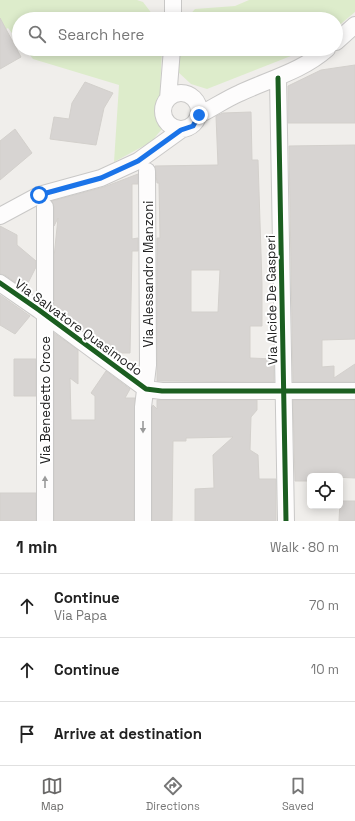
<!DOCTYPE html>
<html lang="en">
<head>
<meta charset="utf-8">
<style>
	:root { --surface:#fff; --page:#f6f6f6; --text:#222; --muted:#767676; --line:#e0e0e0; --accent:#6a6968 }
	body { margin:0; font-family:"Space Grotesk",sans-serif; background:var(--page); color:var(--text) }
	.controls { position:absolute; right:12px; bottom:12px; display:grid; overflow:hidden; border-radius:6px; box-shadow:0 2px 10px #0003 }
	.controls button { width:36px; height:36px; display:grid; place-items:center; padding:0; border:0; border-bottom:1px solid var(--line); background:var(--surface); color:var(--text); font:20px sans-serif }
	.stop { position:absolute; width:12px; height:12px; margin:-9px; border:3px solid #1a73e8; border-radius:50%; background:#fff }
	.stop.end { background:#1a73e8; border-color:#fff; box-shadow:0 1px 4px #0008 }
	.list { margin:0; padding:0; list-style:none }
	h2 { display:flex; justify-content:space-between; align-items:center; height:52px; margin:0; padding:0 16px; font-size:17px }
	h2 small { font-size:13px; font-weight:400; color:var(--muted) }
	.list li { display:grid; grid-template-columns:26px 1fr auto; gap:12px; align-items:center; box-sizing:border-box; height:64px; padding:0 16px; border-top:1px solid var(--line) }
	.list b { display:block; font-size:15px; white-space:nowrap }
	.list p { margin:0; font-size:13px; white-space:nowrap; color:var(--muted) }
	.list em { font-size:13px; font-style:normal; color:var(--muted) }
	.icon { flex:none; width:22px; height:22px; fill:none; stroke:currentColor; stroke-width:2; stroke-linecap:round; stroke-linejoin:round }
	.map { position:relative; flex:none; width:355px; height:521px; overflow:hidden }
	.search { position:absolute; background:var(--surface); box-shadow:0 2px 10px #0003; left:12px; right:12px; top:12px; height:44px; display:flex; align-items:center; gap:10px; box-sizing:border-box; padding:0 14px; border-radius:22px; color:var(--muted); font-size:15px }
	.sheet { height:244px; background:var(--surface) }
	nav { display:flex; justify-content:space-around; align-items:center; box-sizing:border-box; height:56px; border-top:1px solid var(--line); background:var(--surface); font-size:11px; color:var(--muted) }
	nav a { display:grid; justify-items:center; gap:2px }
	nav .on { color:var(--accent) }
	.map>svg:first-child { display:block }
</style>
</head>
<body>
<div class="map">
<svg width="355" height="521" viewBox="0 0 355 521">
	<rect width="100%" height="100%" fill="#f0eeeb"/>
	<path fill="#ddeccb" d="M0 0H137L143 2 156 19H19V42L8 28 0 32Z
		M249 0H355V12L336 28V19H186L195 9 235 6Z
		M25 49H162L159 114 162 129 151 142 114 162 119 85 33 59Z
		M178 49H304L296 54 207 89 191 84 177 71Z"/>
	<path fill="#d7d4d2" stroke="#d3d0cc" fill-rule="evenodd" d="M0 18 21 57 0 69Z
		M355 65V123H288V86L321 70Z
		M85 82 113 93 104 108 96 145 50 139 54 117 69 119 72 103Z
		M251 112 252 160H258L262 284V326H250V358L274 359V382L157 381V238H160L159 183H157L155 166 218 165 216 116 223 113ZM191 270H220L218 312H191Z
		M15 129 32 153 0 180V141Z
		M355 145V339L322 340V367L334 366V378L355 364V382H293L289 146Z
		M138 174V184H132V239L138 238V251H132L130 353H115L54 310V257L58 218 54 226V207L52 201 104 187Z
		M0 226 17 235V245L36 261V267L25 289 5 275 0 274Z
		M0 295 30 316 15 334 0 325Z
		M54 333 78 350V384L70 378 71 420H95V396L91 393 106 371 130 389 125 398H135L134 521H54Z
		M14 359H36V396H14Z
		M157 400H257V410L251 417 250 450 258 455 259 479H276V521H195V489L214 488 213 455 233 437 186 438V441H173L172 521H152V408L153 405 157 409Z
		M293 400H355V478L310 476V481H295Z
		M0 493H36V521H0Z
		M340 501H355V521H339Z"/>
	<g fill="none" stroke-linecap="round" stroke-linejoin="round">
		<defs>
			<path id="minor" d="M173 19V0
				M336 42 355 25
				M278 78 286 521
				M163 111a18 18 0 1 1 36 0a18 18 0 1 1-36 0Z
				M168 99 172 49
				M199 115C213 108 226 99 240 93 270 79 302 71 327 49
				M45 207V521
				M0 216 39 195 101 178 138 161 181 130
				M0 283 39 310 146 389 162 391H355
				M143 521V407L148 365 147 171"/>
		</defs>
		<use href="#minor" stroke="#c9c8c7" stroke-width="18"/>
		<use href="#minor" stroke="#fdfcfc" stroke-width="16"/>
		<defs>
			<path id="cycleway" d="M278 78 286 521
				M0 283 39 310 146 389 162 391H355"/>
		</defs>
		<use href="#cycleway" stroke="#fff" stroke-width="8"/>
		<use href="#cycleway" stroke="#1b5e20" stroke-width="5"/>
	</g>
	<defs><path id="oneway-solid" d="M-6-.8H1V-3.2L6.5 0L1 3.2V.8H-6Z"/></defs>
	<g fill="#9a9a9a">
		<use href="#oneway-solid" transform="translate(143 427) rotate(90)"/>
		<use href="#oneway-solid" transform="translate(45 482) rotate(-90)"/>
	</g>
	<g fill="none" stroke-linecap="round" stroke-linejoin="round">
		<path stroke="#1a73e8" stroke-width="5" d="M39 195 101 178 138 161 181 130 193 126 199 115"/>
	</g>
	<g text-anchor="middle" stroke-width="4" stroke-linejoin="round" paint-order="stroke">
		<g font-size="13" fill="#222" stroke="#fff">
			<text transform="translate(148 274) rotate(-90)" y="5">Via Alessandro Manzoni</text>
			<text transform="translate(271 300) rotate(-91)" y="5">Via Alcide De Gasperi</text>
			<text transform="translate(79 327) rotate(36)" y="5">Via Salvatore Quasimodo</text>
			<text transform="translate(45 400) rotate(-90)" y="5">Via Benedetto Croce</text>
		</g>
	</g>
</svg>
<div class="controls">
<button><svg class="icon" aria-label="locate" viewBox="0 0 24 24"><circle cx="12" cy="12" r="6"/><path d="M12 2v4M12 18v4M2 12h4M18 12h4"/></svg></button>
</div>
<div class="stop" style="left:39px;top:195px"></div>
<div class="stop end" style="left:199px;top:115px"></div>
<div class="search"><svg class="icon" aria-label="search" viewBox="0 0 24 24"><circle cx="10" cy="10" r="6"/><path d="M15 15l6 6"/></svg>Search here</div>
</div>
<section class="sheet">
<h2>1 min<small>Walk · 80 m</small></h2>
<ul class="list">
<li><svg class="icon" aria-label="ahead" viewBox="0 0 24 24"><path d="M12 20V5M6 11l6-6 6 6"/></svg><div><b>Continue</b><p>Via Papa</p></div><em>70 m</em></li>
<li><svg class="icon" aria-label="ahead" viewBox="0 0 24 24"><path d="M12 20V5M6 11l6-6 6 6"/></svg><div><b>Continue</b></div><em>10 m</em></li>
<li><svg class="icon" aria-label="arrive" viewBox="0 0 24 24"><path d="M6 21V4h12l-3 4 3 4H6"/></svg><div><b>Arrive at destination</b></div></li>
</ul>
</section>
<nav>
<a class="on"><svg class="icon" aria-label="map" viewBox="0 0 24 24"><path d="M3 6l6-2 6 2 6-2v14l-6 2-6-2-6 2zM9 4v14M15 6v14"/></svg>Map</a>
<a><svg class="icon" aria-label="directions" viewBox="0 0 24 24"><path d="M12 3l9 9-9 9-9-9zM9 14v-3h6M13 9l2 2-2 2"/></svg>Directions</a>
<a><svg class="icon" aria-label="saved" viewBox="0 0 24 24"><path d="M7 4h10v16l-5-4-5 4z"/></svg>Saved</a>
</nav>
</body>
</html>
